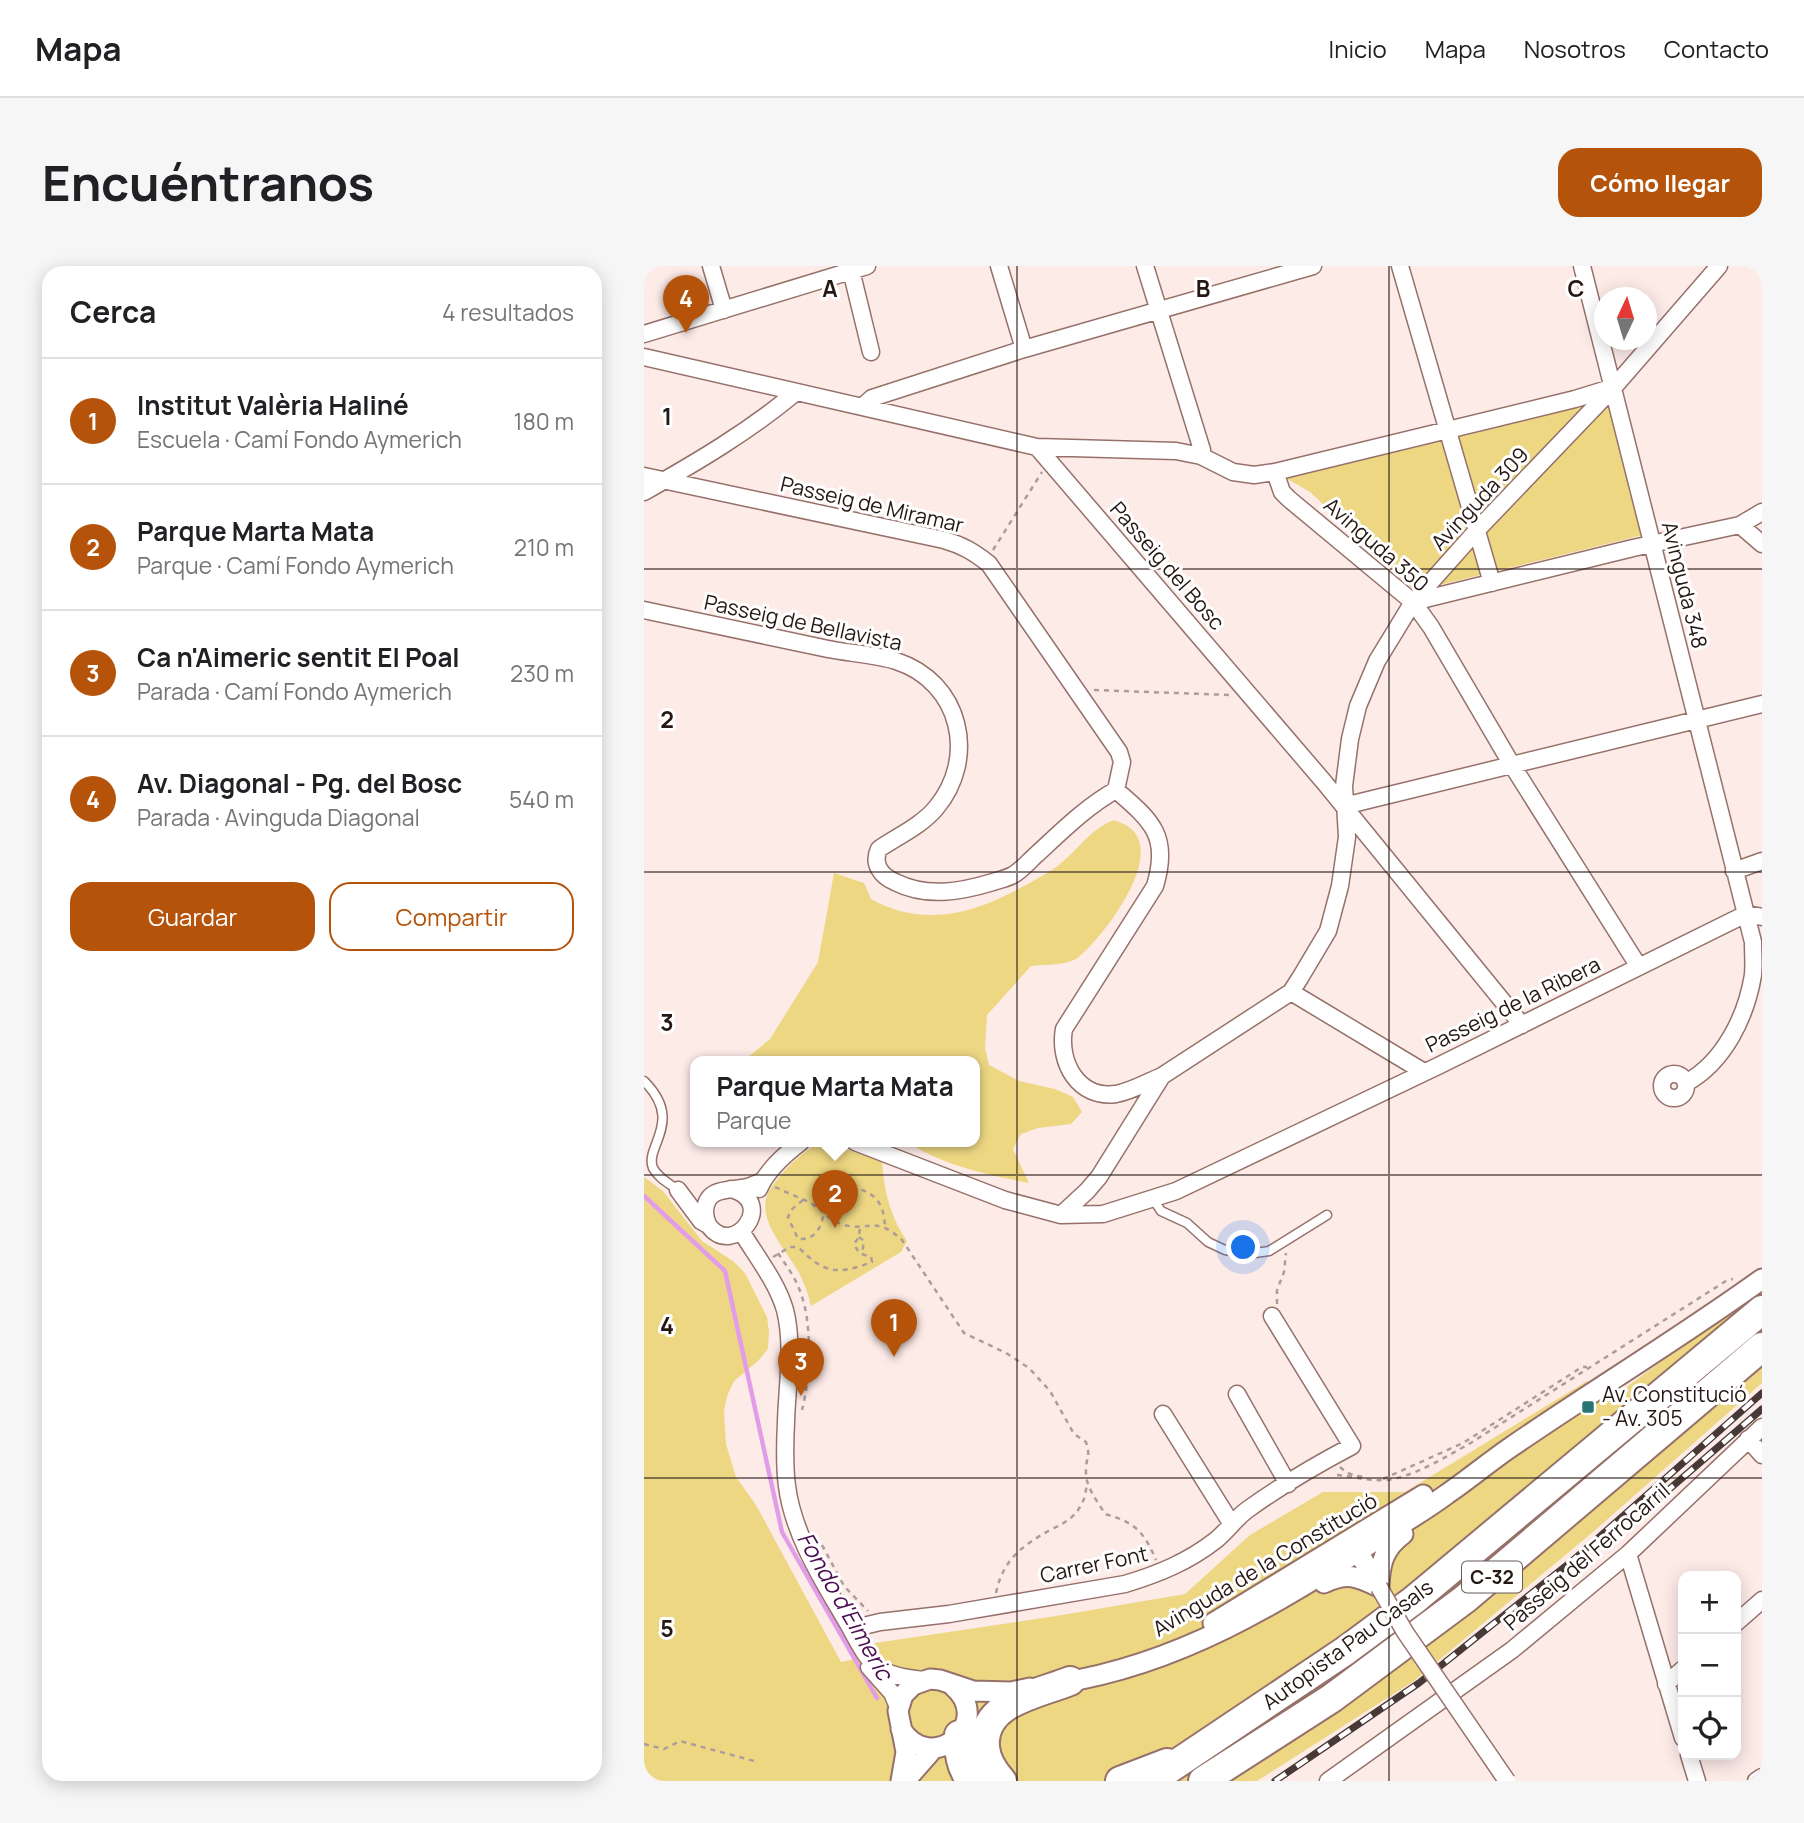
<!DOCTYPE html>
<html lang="es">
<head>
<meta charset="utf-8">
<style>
	:root { --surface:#fff; --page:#f6f6f6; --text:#202124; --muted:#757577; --line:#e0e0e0; --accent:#b45309 }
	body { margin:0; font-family:Manrope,sans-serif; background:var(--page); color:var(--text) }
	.controls { position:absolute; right:21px; bottom:21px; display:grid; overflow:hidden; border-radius:14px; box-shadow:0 4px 18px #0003 }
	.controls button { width:63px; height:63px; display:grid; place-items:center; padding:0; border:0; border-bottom:2px solid var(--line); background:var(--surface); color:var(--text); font:35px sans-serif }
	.compass { position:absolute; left:950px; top:21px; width:63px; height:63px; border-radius:50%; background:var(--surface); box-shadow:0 4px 18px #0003; rotate:4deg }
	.you { position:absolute; left:600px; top:982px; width:24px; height:24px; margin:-18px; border:5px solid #fff; border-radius:50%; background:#1a73e8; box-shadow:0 0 0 10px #1a73e833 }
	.badge { display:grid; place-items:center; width:46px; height:46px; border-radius:50%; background:var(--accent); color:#fff; font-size:23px; font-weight:700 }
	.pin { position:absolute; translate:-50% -58px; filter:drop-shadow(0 2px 4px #0008) }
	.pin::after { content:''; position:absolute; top:37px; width:24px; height:21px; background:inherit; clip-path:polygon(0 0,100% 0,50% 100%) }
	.popup { position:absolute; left:46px; top:790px; width:290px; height:91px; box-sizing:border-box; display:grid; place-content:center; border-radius:14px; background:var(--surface); filter:drop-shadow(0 2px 5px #0005); font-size:23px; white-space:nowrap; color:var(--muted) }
	.popup b { font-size:26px; color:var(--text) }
	.popup::after { content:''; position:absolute; left:50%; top:100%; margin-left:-14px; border:14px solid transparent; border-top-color:var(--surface) }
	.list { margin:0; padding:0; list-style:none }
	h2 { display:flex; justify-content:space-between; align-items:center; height:91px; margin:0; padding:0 28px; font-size:30px }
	h2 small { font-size:23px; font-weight:400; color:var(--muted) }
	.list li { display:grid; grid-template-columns:46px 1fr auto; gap:21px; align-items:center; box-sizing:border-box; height:126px; padding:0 28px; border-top:2px solid var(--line) }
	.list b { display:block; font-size:26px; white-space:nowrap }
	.list p { margin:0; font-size:23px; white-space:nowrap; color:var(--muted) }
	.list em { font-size:23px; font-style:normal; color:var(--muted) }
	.actions { display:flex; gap:14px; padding:21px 28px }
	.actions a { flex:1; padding:16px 0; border:2px solid var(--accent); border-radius:21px; text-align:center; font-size:24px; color:var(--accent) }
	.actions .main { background:var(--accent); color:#fff }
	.icon { flex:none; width:38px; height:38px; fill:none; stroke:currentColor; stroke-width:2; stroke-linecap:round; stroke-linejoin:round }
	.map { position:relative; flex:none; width:1118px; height:1515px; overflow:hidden; border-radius:21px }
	header { display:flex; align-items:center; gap:42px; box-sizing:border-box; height:98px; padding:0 35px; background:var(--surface); border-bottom:2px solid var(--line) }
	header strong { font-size:33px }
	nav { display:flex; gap:38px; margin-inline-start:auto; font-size:24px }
	.intro { display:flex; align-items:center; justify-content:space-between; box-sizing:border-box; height:168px; padding:0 42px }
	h1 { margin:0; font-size:49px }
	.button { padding:18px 32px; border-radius:21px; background:var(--accent); color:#fff; font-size:24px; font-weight:700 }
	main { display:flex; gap:42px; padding:0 42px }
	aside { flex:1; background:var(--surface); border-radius:21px; box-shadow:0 4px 18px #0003 }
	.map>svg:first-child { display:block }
</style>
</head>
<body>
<header>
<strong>Mapa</strong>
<nav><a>Inicio</a><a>Mapa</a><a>Nosotros</a><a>Contacto</a></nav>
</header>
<div class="intro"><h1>Encuéntranos</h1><a class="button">Cómo llegar</a></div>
<main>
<aside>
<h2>Cerca<small>4 resultados</small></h2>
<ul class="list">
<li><span class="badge">1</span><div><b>Institut Valèria Haliné</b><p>Escuela · Camí Fondo Aymerich</p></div><em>180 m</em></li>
<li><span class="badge">2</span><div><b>Parque Marta Mata</b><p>Parque · Camí Fondo Aymerich</p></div><em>210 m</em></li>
<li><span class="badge">3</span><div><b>Ca n'Aimeric sentit El Poal</b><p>Parada · Camí Fondo Aymerich</p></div><em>230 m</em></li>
<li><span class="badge">4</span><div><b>Av. Diagonal - Pg. del Bosc</b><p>Parada · Avinguda Diagonal</p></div><em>540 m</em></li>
</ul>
<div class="actions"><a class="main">Guardar</a><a>Compartir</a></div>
</aside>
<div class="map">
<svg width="1118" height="1515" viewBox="0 0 1118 1515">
	<rect width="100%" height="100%" fill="#fdebe8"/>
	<path fill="#edd783" d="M962 129 999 269 771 325 666 226 640 211Z
		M470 554C474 556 482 558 485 561 523 589 459 671 435 691 423 700 401 698 387 700L343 749 341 782 345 799 375 815 411 823 429 831 438 846 427 858 394 862 377 868 369 883 385 917C344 909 298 899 263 876H331V796H98L126 773 174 696 190 607 220 617 227 633C279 662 330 648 380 620 392 613 405 607 416 598 437 581 444 565 470 554Z
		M174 878 192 880 238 895C240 925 246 950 263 975L257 986 167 1040C164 1027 160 1016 154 1005 142 984 112 953 124 927 127 921 133 914 137 909 146 898 161 884 174 878Z
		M0 911 19 925 58 975 89 995 101 1007 123 1051 125 1066 124 1083 114 1095 90 1115 83 1130 80 1146 82 1178 92 1211 112 1239 197 1396 207 1394 231 1377 412 1350 541 1328 606 1269 679 1226H761L943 1115 962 1136 1118 1022V1117L949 1266 770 1415 613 1515H0Z"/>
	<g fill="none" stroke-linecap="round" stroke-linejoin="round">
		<path stroke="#e29de8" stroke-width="4.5" d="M0 930 81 1005 138 1266 233 1432"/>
		<defs>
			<path id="service" d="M0 815C41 856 0 880 9 902 14 912 26 918 34 924
				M509 933 517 945 543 957 564 976 581 984 604 988 625 985 683 949"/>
			<path id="minor" d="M67 0 80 44
				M206 0 227 86
				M355 0 380 83
				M501 0 558 184 557 190
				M756 0 848 317
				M938 0 1109 676C1109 687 1110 698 1109 709 1102 751 1080 796 1042 817
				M0 68 223 0
				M0 91 393 181 532 185 557 190 589 206 610 209 631 206 931 133 970 121 1075 0
				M218 141 228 132 380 83 669 0
				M393 181 680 516 878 759
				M631 206 638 226 645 233 769 336 787 361 868 499 995 701
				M0 210 300 274C318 279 330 286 345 298L475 486 478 496 472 524
				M0 226C53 196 104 166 151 127
				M1096 259 1118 278
				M769 336 989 282 1096 259 1118 246
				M0 344C61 357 122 370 184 383 204 387 234 389 252 395 317 416 334 492 292 542 277 560 254 570 235 583 228 598 237 610 251 616 283 632 316 626 349 616 355 614 364 612 369 609 378 604 386 594 393 588 418 565 443 540 472 524
				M472 524C508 555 526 570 511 620L420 763C414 796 434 833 472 828 488 825 503 816 518 810
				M700 540 1118 438
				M1090 605 1118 595
				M647 726 780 806
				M1018 820a12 12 0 1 1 24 0a12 12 0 1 1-24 0Z
				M211 876 361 934 417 949 443 925 455 911 518 810 647 726 656 712 684 665 696 620 703 571 700 520 706 473 714 440 733 395 769 336 834 263 970 121
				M87 923C134 935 90 993 65 960 62 955 61 950 61 944 63 920 87 925 103 921 108 920 114 917 118 915
				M115 923C123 904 140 889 157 876
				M34 924 57 955 64 959
				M417 949 459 948 532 925 794 800 1102 648 1118 651
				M97 965C112 990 133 1016 141 1044 150 1079 143 1120 142 1156 141 1177 140 1199 143 1220 149 1267 176 1310 200 1351 226 1395 224 1409 281 1414
				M593 1128 644 1218
				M519 1148 587 1257
				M1104 1173 1118 1189
				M984 1288 1039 1472
				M1092 1357 1118 1334
				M207 1363 236 1356 305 1348 481 1318C514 1308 544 1296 572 1274 583 1265 591 1253 603 1244 636 1220 672 1199 708 1180L628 1050
				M225 1401 248 1427 254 1441
				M1022 1418 1039 1403
				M1045 1489 1053 1515
				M684 1515 868 1384 984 1288 1118 1161
				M1112 1515 1118 1511"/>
			<path id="tertiary" d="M702 1286 716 1289 735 1321
				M680 1317C703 1306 713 1310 735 1321
				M735 1320C736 1297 740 1282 759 1268
				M569 1357 779 1229
				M416 1417C536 1398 631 1339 732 1274 756 1259 780 1245 803 1228 825 1213 845 1196 867 1181 950 1124 1036 1072 1118 1013
				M257 1463C287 1511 352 1457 309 1420
				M257 1515 262 1486 254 1445 259 1429 269 1419 286 1413 296 1414 329 1425 367 1426 386 1422
				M261 1515 290 1482"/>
			<path id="motorway" d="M315 1469C315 1488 316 1500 327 1515
				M358 1515C349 1505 342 1495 341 1481 337 1436 394 1428 426 1415
				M476 1515 523 1497
				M507 1515 701 1385 770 1334 1118 1044
				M559 1515 688 1432 821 1333 1118 1081"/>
		</defs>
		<use href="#service" stroke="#96716a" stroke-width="11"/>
		<use href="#minor" stroke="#96716a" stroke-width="19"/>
		<use href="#tertiary" stroke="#96716a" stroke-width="23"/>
		<use href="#motorway" stroke="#96716a" stroke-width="32"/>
		<path stroke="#ad9d9a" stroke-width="2.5" stroke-dasharray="5 5" stroke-linecap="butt" d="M349 284 398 206
			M450 424 586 429
			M131 921C143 927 155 931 166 937 178 943 185 954 197 958 224 967 230 948 258 974L320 1067 362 1087 385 1102 406 1125 430 1168 442 1176C447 1193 442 1190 442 1204 441 1221 453 1234 461 1248 491 1256 500 1266 512 1294
			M196 928 203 927 209 937 205 943 198 940 195 935 196 928 209 921C232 927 240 937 241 961
			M159 934 147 944 144 951 154 973C172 974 178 961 180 945
			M215 971 220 975 218 988
			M134 987C141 998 149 1008 154 1020 169 1053 167 1109 158 1144
			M129 991 146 981H154C181 1008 193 1009 228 996L227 991 215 987 210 978 215 971 216 961
			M633 1038V1024L640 1006 642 987
			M696 1201 703 1207 722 1212
			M693 1209C708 1210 722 1215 738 1214 765 1214 801 1191 825 1178L1082 1015 1089 1013
			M739 1213 819 1177 938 1101H943
			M178 1279 200 1320 224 1345
			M352 1327C359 1293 379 1279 408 1263 421 1257 431 1251 437 1239 441 1233 442 1224 443 1217
			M0 1478 20 1483 36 1475 114 1496"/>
		<use href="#service" stroke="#fff" stroke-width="8"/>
		<use href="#minor" stroke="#fff" stroke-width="16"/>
		<use href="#tertiary" stroke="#fff" stroke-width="19"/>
		<use href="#motorway" stroke="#fff" stroke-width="28"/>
		<defs>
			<path id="rail" d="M1000 1245 1118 1143
				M631 1515 775 1417 928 1295 1118 1127"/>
		</defs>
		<use href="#rail" stroke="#473936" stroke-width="7"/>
		<use href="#rail" stroke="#fff" stroke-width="4.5" stroke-dasharray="13" stroke-linecap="butt"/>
		<defs>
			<path id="minor-bridge" d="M735 1321 761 1366 863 1515"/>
		</defs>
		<use href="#minor-bridge" stroke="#96716a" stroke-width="19" stroke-linecap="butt"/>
		<use href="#minor-bridge" stroke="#fff" stroke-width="16"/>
	</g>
	<path fill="none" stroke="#251714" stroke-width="2" stroke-opacity="0.55" d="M373 0V1515M745 0V1515M0 303H1118M0 606H1118M0 909H1118M0 1212H1118"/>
	<rect fill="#297472" stroke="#fff" stroke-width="2.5" x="937" y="1134" width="14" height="14" rx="3.5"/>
	<g text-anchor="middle" stroke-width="6" stroke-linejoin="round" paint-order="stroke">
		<rect fill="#fff" stroke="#665d5a" stroke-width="2" x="818" y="1295.5" width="60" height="31" rx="5"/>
		<g font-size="19" font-weight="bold" fill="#251714">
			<text x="848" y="1318">C-32</text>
		</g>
		<g font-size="21" fill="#251714" stroke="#fff">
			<text transform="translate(836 233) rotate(-47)" y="7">Avinguda 309</text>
			<text transform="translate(228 239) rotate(13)" y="7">Passeig de Miramar</text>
			<text transform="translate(732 279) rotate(41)" y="7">Avinguda 350</text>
			<text transform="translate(523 300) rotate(49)" y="7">Passeig del Bosc</text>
			<text transform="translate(1040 319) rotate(76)" y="7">Avinguda 348</text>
			<text transform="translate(159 357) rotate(12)" y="7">Passeig de Bellavista</text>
			<text transform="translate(869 739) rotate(-26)" y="7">Passeig de la Ribera</text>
			<text transform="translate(943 1291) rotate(-41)" y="7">Passeig del Ferrocarril</text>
			<text transform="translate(450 1299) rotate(-12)" y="7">Carrer Font</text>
			<text transform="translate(621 1299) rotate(-31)" y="7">Avinguda de la Constitució</text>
			<text transform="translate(704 1379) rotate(-36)" y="7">Autopista Pau Casals</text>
		</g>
		<g font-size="21" fill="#251714" stroke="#fff" text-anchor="start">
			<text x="958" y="1136">Av. Constitució<tspan x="958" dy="24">- Av. 305</tspan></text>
		</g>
		<g font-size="23" font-style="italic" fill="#4c0e52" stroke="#fff">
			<text transform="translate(201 1340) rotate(60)" y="8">Fondo d'Eimeric</text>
		</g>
	</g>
	<g font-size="23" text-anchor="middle" font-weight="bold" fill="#251714" stroke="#fff" stroke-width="6" stroke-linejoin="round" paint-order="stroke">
		<text x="186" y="31">A</text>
		<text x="559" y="31">B</text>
		<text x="932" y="31">C</text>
		<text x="23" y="159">1</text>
		<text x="23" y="462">2</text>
		<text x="23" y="765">3</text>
		<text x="23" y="1068">4</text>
		<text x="23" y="1371">5</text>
	</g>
</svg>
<div class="controls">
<button>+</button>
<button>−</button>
<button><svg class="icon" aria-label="locate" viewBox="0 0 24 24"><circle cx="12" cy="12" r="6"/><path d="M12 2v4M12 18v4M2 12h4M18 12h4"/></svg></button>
</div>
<svg class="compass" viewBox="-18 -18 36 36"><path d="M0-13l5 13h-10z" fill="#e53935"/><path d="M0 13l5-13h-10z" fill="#757577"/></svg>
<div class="you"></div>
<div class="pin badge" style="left:250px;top:1091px">1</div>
<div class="pin badge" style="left:191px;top:962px">2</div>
<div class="popup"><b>Parque Marta Mata</b>Parque</div>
<div class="pin badge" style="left:157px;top:1130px">3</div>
<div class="pin badge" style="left:42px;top:67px">4</div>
</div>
</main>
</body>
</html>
